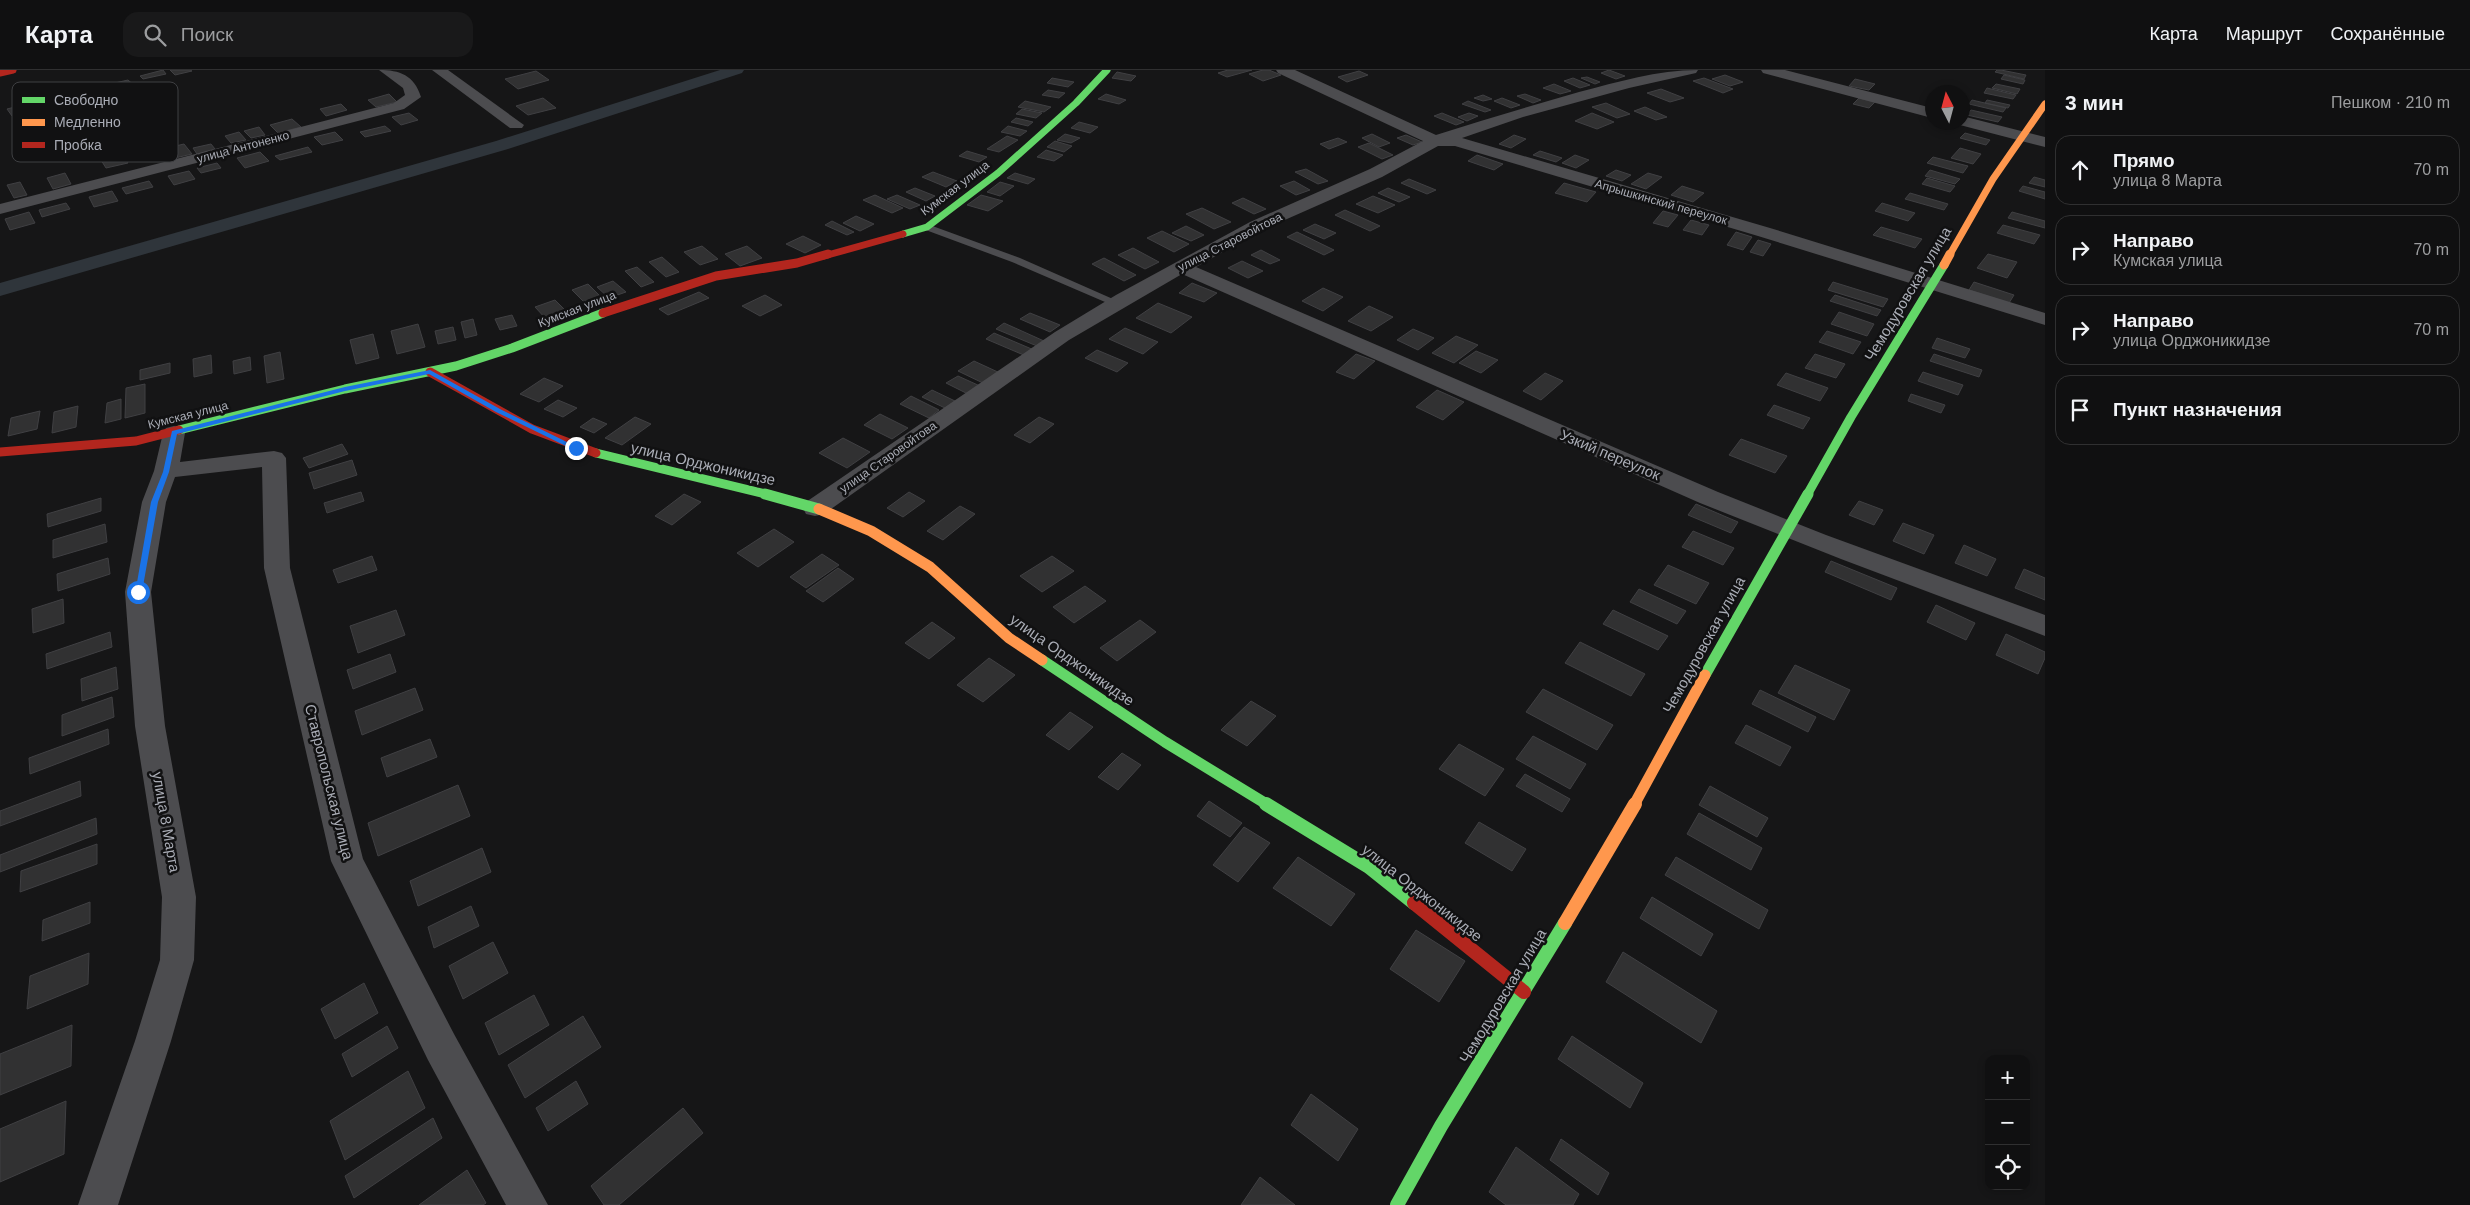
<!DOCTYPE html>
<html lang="ru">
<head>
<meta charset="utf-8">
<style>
	:root { --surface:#101011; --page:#19191a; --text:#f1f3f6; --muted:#9c9d9f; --line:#303031 }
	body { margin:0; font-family:Helvetica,sans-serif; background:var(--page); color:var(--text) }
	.controls { position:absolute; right:15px; bottom:15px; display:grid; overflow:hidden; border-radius:10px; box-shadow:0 2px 8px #0003 }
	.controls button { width:45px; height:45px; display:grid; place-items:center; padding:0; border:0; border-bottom:1px solid var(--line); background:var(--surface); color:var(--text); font:25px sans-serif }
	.compass { position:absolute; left:1925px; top:15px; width:45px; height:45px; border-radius:50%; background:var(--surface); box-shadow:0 2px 8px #0003; rotate:354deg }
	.stop { position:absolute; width:15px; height:15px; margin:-11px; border:4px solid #1a73e8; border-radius:50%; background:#fff }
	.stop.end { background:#1a73e8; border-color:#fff; box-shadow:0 1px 5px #0008 }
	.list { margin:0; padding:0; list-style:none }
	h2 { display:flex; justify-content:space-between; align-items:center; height:65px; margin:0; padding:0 20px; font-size:21px }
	h2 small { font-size:16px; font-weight:400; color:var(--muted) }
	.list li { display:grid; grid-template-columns:32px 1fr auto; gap:15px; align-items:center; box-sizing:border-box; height:70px; margin:0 10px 10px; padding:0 10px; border:1px solid var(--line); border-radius:15px }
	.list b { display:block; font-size:19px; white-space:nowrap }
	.list p { margin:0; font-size:16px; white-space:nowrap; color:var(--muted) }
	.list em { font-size:16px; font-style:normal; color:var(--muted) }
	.icon { flex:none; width:28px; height:28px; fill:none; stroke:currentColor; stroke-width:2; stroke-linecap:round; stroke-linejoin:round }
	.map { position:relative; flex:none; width:2045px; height:1135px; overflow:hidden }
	header { display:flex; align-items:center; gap:30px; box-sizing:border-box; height:70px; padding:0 25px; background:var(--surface); border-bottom:1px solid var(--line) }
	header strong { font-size:24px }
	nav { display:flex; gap:28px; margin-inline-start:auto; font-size:18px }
	.search { width:350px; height:45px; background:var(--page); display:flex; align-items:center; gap:12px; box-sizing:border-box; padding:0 18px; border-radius:15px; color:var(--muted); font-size:19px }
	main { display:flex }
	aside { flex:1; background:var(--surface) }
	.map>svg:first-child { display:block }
</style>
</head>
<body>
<header>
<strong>Карта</strong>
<div class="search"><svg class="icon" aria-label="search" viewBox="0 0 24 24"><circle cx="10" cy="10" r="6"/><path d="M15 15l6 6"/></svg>Поиск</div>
<nav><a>Карта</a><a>Маршрут</a><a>Сохранённые</a></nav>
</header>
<main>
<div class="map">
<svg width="2045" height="1135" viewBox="0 0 2045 1135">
	<rect width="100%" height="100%" fill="#161617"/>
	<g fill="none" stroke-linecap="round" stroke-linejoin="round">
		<path fill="#2f353b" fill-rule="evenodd" d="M720 0H744L742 3 508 79 0 226V213L496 71Z"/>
	</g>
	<path fill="#313132" stroke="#404043" d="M163 0 166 4 143 9 140 6Z
		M170 0H190L192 1 175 5Z
		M1228 0H1252L1227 7 1218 3Z
		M1263 0H1269L1281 5 1263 11 1249 4Z
		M1609 0 1625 6 1616 9 1601 3Z
		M1997 0H2001L2026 5 2024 9 1995 2Z
		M536 1 549 10 518 19 505 9Z
		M1359 1 1368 5 1347 12 1338 7Z
		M1117 2 1136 6 1131 11 1112 8Z
		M1725 5 1743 12 1730 16 1712 9Z
		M2004 5 2025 10 2023 14 2001 9Z
		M1587 7 1600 12 1595 14 1581 8Z
		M1052 8 1074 12 1068 17 1047 13Z
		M1573 8 1590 15 1580 18 1564 11Z
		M1704 8 1733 19 1723 23 1693 11Z
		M1855 9 1875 14 1869 20 1849 16Z
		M128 10 136 17 114 23 106 15Z
		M1554 14 1571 21 1560 24 1543 18Z
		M1996 14 2020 19 2017 24 1992 18Z
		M1987 18 2016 25 2013 29 1984 23Z
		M1661 19 1684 28 1670 32 1647 23Z
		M1048 20 1065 23 1059 28 1042 25Z
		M389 24 397 32 376 37 368 30Z
		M1106 24 1126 30 1119 34 1098 29Z
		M1525 24 1541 30 1533 33 1517 26Z
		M1483 25 1492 29 1483 31 1474 28Z
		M543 28 556 38 528 45 516 36Z
		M1502 28 1520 35 1511 38 1494 31Z
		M1859 28 1875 32 1869 38 1853 34Z
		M1972 30 2006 38 2003 42 1969 34Z
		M1987 30 2010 35 2008 38 1985 33Z
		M1025 31 1051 37 1044 42 1018 37Z
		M1468 31 1491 40 1485 42 1462 34Z
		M1606 33 1630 44 1617 48 1592 37Z
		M341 34 347 40 326 46 320 39Z
		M23 35 28 42 12 46 7 39Z
		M1645 37 1667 47 1656 50 1634 41Z
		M1022 39 1042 43 1036 48 1016 44Z
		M1971 40 2002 47 1998 52 1967 45Z
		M409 43 418 50 401 55 392 47Z
		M1442 43 1464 52 1456 55 1434 46Z
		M1469 43 1478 46 1467 51 1458 47Z
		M1592 43 1614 52 1597 59 1575 51Z
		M1016 48 1033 52 1028 56 1011 52Z
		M292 49 301 57 278 63 270 55Z
		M1079 52 1098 57 1090 63 1071 58Z
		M385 56 391 61 365 67 360 62Z
		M1008 56 1027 61 1020 66 1001 62Z
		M259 57 265 65 251 68 244 61Z
		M239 62 246 70 231 73 225 66Z
		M335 62 343 70 322 75 314 67Z
		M1965 63 1990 70 1986 75 1960 68Z
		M1065 64 1080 68 1071 73 1057 70Z
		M1372 64 1390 73 1379 77 1362 68Z
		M1406 65 1422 72 1413 75 1397 68Z
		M1514 65 1526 69 1511 78 1499 74Z
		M1007 66 1018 70 999 82 987 79Z
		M1338 68 1347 72 1329 79 1320 74Z
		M1055 71 1072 76 1064 82 1047 77Z
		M1369 73 1393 85 1382 89 1358 77Z
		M184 74 192 84 175 88 167 78Z
		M211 74 215 79 197 84 193 78Z
		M308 77 312 82 280 90 275 86Z
		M1960 78 1981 84 1973 94 1951 88Z
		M1046 80 1063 85 1054 91 1037 87Z
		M967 81 987 87 979 92 959 86Z
		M1540 81 1562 88 1556 92 1533 85Z
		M260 82 269 91 245 98 237 88Z
		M123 85 128 93 106 98 101 90Z
		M1477 85 1503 94 1494 100 1468 91Z
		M1575 85 1589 90 1576 98 1562 93Z
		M1933 87 1968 96 1963 103 1927 93Z
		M217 93 221 98 201 103 197 98Z
		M1306 99 1328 111 1318 114 1295 102Z
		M1616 100 1631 105 1622 111 1606 106Z
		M1930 100 1960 109 1955 114 1925 106Z
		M189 101 195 109 174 115 168 106Z
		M933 102 957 111 946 117 922 107Z
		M65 103 71 114 53 119 47 108Z
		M1015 103 1035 109 1028 114 1007 108Z
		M1648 103 1662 107 1646 119 1631 114Z
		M2034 107 2045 110V117L2029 113Z
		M1927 108 1955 116 1950 122 1922 114Z
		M1409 109 1436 120 1427 124 1401 113Z
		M149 111 153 117 126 124 122 118Z
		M1294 111 1310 120 1296 125 1280 116Z
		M20 112 27 125 14 128 7 115Z
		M1000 112 1014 116 1000 126 987 122Z
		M1564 113 1596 122 1587 132 1555 123Z
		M1682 116 1704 123 1693 132 1671 125Z
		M2023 116 2045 122V129L2019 121Z
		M915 118 935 126 926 131 906 122Z
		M1388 118 1410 127 1399 132 1378 123Z
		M112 121 118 131 94 137 89 127Z
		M1910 123 1948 134 1944 140 1905 129Z
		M875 125 903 138 892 143 863 130Z
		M897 125 920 135 910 139 887 129Z
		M981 125 1003 131 988 141 967 135Z
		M1373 126 1395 135 1378 143 1356 134Z
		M1243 128 1266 139 1254 144 1232 133Z
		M66 133 70 139 42 147 39 140Z
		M1882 133 1915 143 1908 151 1875 141Z
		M1202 138 1231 152 1214 159 1186 144Z
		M1345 140 1380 156 1370 161 1335 145Z
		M1663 141 1678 145 1668 157 1653 153Z
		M29 142 35 153 10 160 5 149Z
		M2012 142 2045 151V158L2008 148Z
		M856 146 874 154 860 161 843 153Z
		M1691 150 1709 155 1702 165 1683 160Z
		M832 151 854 162 847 165 825 155Z
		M1315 154 1336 163 1324 169 1303 160Z
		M2003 155 2040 165 2034 174 1997 163Z
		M1186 156 1204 165 1191 171 1172 163Z
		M1881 157 1922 169 1915 178 1873 165Z
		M1162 161 1189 174 1174 182 1147 168Z
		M1297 162 1334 180 1324 185 1287 167Z
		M1736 162 1752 167 1743 180 1727 175Z
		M803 166 821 175 805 183 786 174Z
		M1758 170 1771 174 1763 186 1750 182Z
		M702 176 718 189 700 195 684 182Z
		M747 176 762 188 740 196 725 184Z
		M1133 178 1159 192 1145 199 1118 185Z
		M1261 180 1280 190 1270 194 1251 185Z
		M1988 184 2017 192 2007 208 1977 198Z
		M662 187 679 202 666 207 649 192Z
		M1104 188 1136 205 1124 211 1092 194Z
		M1242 191 1263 201 1248 208 1228 198Z
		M637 197 654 212 641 217 625 201Z
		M613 211 626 222 609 228 597 217Z
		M1833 212 1888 229 1883 237 1828 220Z
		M1974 212 2014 225 2009 233 1969 220Z
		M1192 213 1217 223 1204 232 1179 223Z
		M588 214 604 230 588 236 572 220Z
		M1323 218 1343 227 1323 241 1302 231Z
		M699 222 709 228 668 245 659 239Z
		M765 225 782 235 760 246 742 236Z
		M1835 225 1881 240 1877 246 1830 231Z
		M555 230 568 243 547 250 535 237Z
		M1158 233 1192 247 1171 263 1136 248Z
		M1369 236 1393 247 1371 261 1348 251Z
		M1839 242 1874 254 1867 266 1831 254Z
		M1030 243 1060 255 1050 262 1020 249Z
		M512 245 517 256 500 260 495 249Z
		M473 249 477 265 465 268 461 252Z
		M1004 253 1044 271 1037 276 996 259Z
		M418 254 425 277 397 284 391 261Z
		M453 257 456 270 438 274 435 261Z
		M1125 258 1158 272 1143 284 1109 269Z
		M1413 259 1434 268 1418 280 1397 270Z
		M1827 261 1861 272 1853 284 1819 272Z
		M994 263 1034 280 1026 286 986 269Z
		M373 264 379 288 356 294 350 270Z
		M1456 266 1478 275 1454 293 1432 283Z
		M1937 268 1970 279 1965 288 1932 278Z
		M1097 280 1128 293 1117 302 1085 288Z
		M1476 281 1498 290 1481 303 1459 293Z
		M280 282 284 309 267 313 264 286Z
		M1356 284 1375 291 1354 309 1336 302Z
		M1815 284 1845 294 1836 308 1805 298Z
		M1934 284 1982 300 1979 307 1930 291Z
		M211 285 212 303 194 307 193 289Z
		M250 287 251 300 234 304 233 291Z
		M974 291 1000 303 985 314 958 301Z
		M170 293V303L140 310V300Z
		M1923 302 1963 315 1958 325 1918 311Z
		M1545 303 1563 311 1541 330 1523 321Z
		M1786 303 1828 318 1820 331 1777 315Z
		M958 306 980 316 968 324 946 313Z
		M544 308 563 316 539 332 520 324Z
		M145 314V343L125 348 126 318Z
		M932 320 955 331 945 338 922 327Z
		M1437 320 1464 332 1443 350 1416 337Z
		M1911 324 1945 335 1941 343 1908 331Z
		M911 326 939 340 929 348 900 334Z
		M121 329V349L105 353 107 333Z
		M558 330 577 338 563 347 544 339Z
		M1774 335 1810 348 1803 359 1767 345Z
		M78 336 76 357 52 363 54 342Z
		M40 341 37 359 8 366 11 348Z
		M880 344 908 358 892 369 864 355Z
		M635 347 651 354 622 375 605 368Z
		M1039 347 1054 354 1030 373 1014 365Z
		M593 348 607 354 594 363 580 357Z
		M843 368 870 382 847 398 819 383Z
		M1741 369 1787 386 1775 403 1729 385Z
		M342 374 348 384 309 398 303 388Z
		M352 390 357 405 314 419 309 403Z
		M361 422 364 431 327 443 324 433Z
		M909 422 925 431 903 447 887 438Z
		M684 424 701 432 672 455 655 446Z
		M101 428V441L48 457 47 444Z
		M1859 431 1883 440 1874 455 1849 445Z
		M1696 434 1738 452 1731 463 1688 445Z
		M960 436 975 444 943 470 927 461Z
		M1903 453 1934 465 1924 484 1893 471Z
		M105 454 107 472 53 488V470Z
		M774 459 794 472 758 497 737 483Z
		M1693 461 1734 478 1723 495 1682 477Z
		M1964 475 1996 489 1987 506 1955 493Z
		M822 484 839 495 806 518 790 507Z
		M372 486 377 500 338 513 333 500Z
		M1052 486 1074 501 1042 522 1020 506Z
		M108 488 110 504 58 521 57 504Z
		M1831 491 1897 518 1891 530 1825 502Z
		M1668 495 1709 513 1696 534 1654 515Z
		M838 498 854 509 823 532 806 521Z
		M2024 499 2045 508V530L2015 518Z
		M1085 516 1106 531 1074 553 1053 537Z
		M1639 519 1686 541 1677 554 1630 532Z
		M63 529 64 553 33 563 32 539Z
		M1936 535 1975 553 1966 570 1927 552Z
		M396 540 405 565 358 583 350 556Z
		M1613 540 1668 566 1658 580 1603 554Z
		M1140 550 1156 562 1117 591 1100 578Z
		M932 552 955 568 929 589 905 573Z
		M110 562 112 577 47 599 46 584Z
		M2006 564 2045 582V588L2038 604 1996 585Z
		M1580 572 1645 604 1631 626 1565 593Z
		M390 584 396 602 353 619 347 600Z
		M989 588 1015 605 983 632 957 615Z
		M1795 595 1850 620 1834 650 1778 623Z
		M116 597 118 619 82 631 81 609Z
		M415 618 423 640 362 665 355 641Z
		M1543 619 1613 655 1597 680 1526 642Z
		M1760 620 1816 647 1808 662 1752 634Z
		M112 627 114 647 62 666V645Z
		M1251 631 1276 646 1247 676 1221 660Z
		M1070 642 1093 657 1069 680 1046 665Z
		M1746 655 1791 677 1780 696 1735 673Z
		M108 659 109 674 30 704 29 688Z
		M1533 666 1586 694 1570 719 1516 689Z
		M430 669 437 687 387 707 381 688Z
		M1459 674 1504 699 1485 726 1439 699Z
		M1122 683 1141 695 1118 720 1098 707Z
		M1525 704 1570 729 1562 742 1516 716Z
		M80 711 81 726 0 756V741Z
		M458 715 470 746 378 786 368 753Z
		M1710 716 1768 748 1757 767 1699 735Z
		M1209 731 1242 753 1230 767 1197 746Z
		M1699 743 1762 778 1751 800 1687 764Z
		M96 748 97 764 0 802V785Z
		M1479 752 1526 779 1512 801 1465 773Z
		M1244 757 1270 773 1238 812 1213 795Z
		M97 774V794L20 822 21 801Z
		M482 778 491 802 418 836 410 811Z
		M1298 787 1355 824 1331 856 1273 818Z
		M1676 787 1768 840 1759 859 1665 805Z
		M1652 827 1713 864 1701 886 1640 848Z
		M90 832V853L42 871 43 850Z
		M471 836 479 856 434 878 428 857Z
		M1416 860 1465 891 1439 932 1390 899Z
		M493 872 508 903 463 929 449 896Z
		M1623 882 1717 941 1701 973 1606 912Z
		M89 883 88 914 27 939 30 906Z
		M364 913 378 943 335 969 321 939Z
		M534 925 549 955 499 985 485 953Z
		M583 946 601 977 525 1028 508 995Z
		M72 955 71 996 0 1025V984Z
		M387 956 398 978 352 1007 342 984Z
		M1572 966 1643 1013 1630 1038 1558 989Z
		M408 1001 425 1038 345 1090 330 1051Z
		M576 1011 588 1034 548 1061 536 1038Z
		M1311 1024 1358 1059 1338 1091 1291 1055Z
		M66 1031 64 1084 0 1112V1059Z
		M683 1038 703 1063 619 1135H604L591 1116Z
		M433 1048 442 1068 354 1128 345 1106Z
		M1561 1069 1609 1103 1598 1125 1550 1090Z
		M1516 1077 1579 1124 1573 1135H1506L1489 1122Z
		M467 1100 486 1133 483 1135H419Z
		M1260 1107 1295 1135H1241Z"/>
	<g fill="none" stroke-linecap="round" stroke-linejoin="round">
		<path fill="#4c4c4f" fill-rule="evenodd" d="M927 154 1020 188 1122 233 1116 237 1112 235 1012 192 923 159V155Z"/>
		<path fill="#4c4c4f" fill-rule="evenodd" d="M379 0C400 0 414 5 421 27L404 39 0 144V134L394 33 405 25 403 18Z
			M432 0H448L524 55 522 58H510Z
			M1276 0H1295L1436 65C1483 50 1531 36 1579 22 1618 12 1657 0 1698 0L1696 3 1629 18 1523 47 1462 68 1770 158 2045 243V255L1758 166 1455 76H1438L1382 107 1262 160 1196 197 1718 422 1826 465 2045 545V566L1841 489 1700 433 1182 204 1069 270 824 444 815 446 806 444 803 438 806 432 1055 262 1116 225 1250 152 1370 99 1423 71 1278 3Z
			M1761 0H1785L1932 38V48L1763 3Z
			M1962 46 2045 67V77L1956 54 1955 52H1962Z
			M174 356 182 358 185 363 180 392 274 381 282 383 286 388 290 498 363 789 454 964 548 1135H506L428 990 331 791 264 498 262 397 175 407 166 432 151 522 165 656 196 827 194 890 171 971 118 1135H78L135 971 160 890 162 827 135 656 125 522 142 432 154 401 163 363 166 358Z"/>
		<path stroke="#63d668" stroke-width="7" d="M903 164 927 157 998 103 1076 33 1107 0"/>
		<path stroke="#63d668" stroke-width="9" d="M179 360 345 319 456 296 512 278 603 243
			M596 383 770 425
			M1807 425 1851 347 1944 195"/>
		<path stroke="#63d668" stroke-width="11" d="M765 424 819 439
			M1042 590 1165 672 1268 735
			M1705 605 1808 424"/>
		<path stroke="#63d668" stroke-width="14" d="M1266 734 1369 797 1414 833
			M1397 1135 1441 1056 1565 853"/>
		<path stroke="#ff974d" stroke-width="7" d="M1949 186 1993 109 2045 34"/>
		<path stroke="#ff974d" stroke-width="9" d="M1944 195 1950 184"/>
		<path stroke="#ff974d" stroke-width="11" d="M819 439 871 461 930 497 1009 568 1042 590
			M1634 735 1705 605"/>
		<path stroke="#ff974d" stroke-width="14" d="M1565 853 1635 734"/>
		<path stroke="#b3261e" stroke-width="7" d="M0 3 13 0
			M824 186 903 164"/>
		<path stroke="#b3261e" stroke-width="9" d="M603 243 716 206 797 193 828 184
			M430 302 532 359 596 383
			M0 382 136 371 179 360"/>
		<path stroke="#b3261e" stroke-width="14" d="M1414 833 1524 922"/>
	</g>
	<path fill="#1a73e8" d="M430 300 500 339 579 378 574 380 496 342 429 304 345 321 177 364 169 402 158 432 142 522 135 524 151 432 163 402 172 361 345 317Z"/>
	<g text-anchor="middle" stroke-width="5" stroke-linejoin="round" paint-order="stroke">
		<g font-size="12" fill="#aaadb6" stroke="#111112">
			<text transform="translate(243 77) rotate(-15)" y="4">улица Антоненко</text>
			<text transform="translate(955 118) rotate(-37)" y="4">Кумская улица</text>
			<text transform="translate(1661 132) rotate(16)" y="4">Апрышкинский переулок</text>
			<text transform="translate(1230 172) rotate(-27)" y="4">улица Старовойтова</text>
			<text transform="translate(577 239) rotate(-21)" y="4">Кумская улица</text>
			<text transform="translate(188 345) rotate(-14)" y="4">Кумская улица</text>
			<text transform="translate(888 387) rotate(-35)" y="4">улица Старовойтова</text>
		</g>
		<g font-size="15" fill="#aaadb6" stroke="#111112">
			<text transform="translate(1908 224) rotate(-59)" y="5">Чемодуровская улица</text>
			<text transform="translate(1610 385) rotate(23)" y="5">Узкий переулок</text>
			<text transform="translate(703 394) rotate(13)" y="5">улица Орджоникидзе</text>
			<text transform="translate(1704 575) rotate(-61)" y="5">Чемодуровская улица</text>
			<text transform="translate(1072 590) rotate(35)" y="5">улица Орджоникидзе</text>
			<text transform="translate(329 712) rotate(76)" y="5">Ставропольская улица</text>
			<text transform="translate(166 752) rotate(80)" y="5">улица 8 Марта</text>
			<text transform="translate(1422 823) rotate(38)" y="5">улица Орджоникидзе</text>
			<text transform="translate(1503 926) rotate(-59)" y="5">Чемодуровская улица</text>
		</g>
	</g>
	<rect x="12" y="12" width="166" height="80" rx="8" fill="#111112" stroke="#3f4043" stroke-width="1"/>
	<rect x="22" y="27" width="23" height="6" fill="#63d668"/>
	<rect x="22" y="49" width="23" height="7" fill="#ff974d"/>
	<rect x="22" y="72" width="23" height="6" fill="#b3261e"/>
	<g font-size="14" fill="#aaadb6">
		<text x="54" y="35">Свободно</text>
		<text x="54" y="57">Медленно</text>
		<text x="54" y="80">Пробка</text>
	</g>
</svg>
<div class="controls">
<button>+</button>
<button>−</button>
<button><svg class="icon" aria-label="locate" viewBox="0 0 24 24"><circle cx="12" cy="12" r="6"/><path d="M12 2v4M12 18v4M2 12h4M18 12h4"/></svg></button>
</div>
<svg class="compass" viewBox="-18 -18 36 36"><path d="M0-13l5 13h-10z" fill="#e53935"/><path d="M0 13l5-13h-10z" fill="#9c9d9f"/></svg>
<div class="stop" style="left:138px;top:522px"></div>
<div class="stop end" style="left:576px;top:378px"></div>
</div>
<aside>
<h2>3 мин<small>Пешком · 210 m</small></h2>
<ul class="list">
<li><svg class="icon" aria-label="ahead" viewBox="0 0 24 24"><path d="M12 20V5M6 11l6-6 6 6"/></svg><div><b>Прямо</b><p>улица 8 Марта</p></div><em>70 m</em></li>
<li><svg class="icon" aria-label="right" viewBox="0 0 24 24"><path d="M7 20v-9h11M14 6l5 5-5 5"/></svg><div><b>Направо</b><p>Кумская улица</p></div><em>70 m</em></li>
<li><svg class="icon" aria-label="right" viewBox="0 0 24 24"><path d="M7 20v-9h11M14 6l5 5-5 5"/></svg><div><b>Направо</b><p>улица Орджоникидзе</p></div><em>70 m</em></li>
<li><svg class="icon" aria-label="arrive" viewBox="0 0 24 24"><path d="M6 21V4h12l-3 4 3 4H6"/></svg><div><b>Пункт назначения</b></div></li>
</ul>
</aside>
</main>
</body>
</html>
